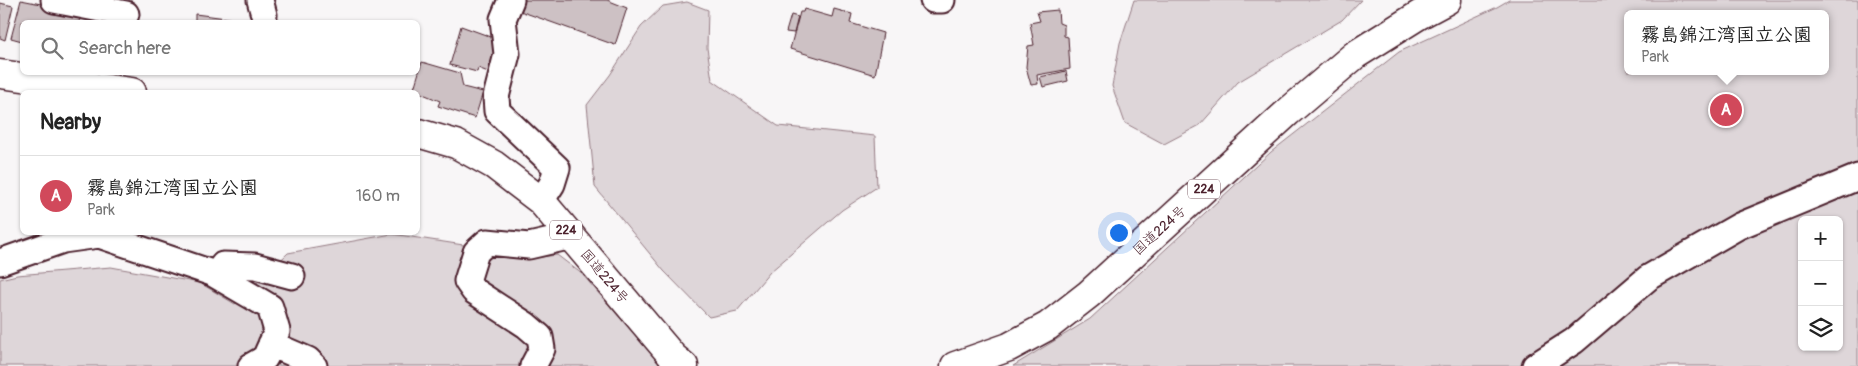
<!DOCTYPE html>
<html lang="en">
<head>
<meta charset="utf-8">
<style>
	:root { --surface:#fff; --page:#f6f6f6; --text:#222; --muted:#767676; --line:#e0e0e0; --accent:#d1495b }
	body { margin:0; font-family:Pangolin,"Klee One",sans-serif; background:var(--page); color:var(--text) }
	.controls { position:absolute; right:15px; bottom:15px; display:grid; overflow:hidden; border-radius:8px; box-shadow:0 1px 4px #0004 }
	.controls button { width:45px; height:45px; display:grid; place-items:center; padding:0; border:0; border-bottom:1px solid var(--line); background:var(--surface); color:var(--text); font:25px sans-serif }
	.you { position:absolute; left:1118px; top:232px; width:18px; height:18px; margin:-12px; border:4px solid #fff; border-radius:50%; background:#1a73e8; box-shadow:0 0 0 8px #1a73e833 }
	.badge { display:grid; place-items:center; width:32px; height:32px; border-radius:50%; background:var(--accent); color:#fff; font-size:16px; font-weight:700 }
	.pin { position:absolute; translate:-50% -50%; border:2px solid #fff; box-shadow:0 1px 5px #0006 }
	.popup { position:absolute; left:1624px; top:10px; width:205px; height:65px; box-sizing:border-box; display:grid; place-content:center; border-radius:8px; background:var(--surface); filter:drop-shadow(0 1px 4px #0005); font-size:16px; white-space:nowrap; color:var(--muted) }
	.popup b { font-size:19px; color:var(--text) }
	.popup::after { content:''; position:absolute; left:50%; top:100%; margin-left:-10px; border:10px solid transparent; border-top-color:var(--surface) }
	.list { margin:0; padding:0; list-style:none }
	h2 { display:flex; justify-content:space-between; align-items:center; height:65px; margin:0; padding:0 20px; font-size:21px }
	h2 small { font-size:16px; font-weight:400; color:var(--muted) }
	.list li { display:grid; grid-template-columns:32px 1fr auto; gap:15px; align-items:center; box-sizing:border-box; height:80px; padding:0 20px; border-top:1px solid var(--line) }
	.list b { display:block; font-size:19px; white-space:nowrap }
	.list p { margin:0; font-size:16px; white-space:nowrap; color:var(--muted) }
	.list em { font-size:16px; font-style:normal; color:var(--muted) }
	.icon { flex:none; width:28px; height:28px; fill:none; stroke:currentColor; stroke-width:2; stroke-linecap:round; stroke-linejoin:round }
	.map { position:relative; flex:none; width:1858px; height:366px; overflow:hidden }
	.search { position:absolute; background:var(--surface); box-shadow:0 1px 4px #0004; left:20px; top:20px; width:400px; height:55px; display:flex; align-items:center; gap:12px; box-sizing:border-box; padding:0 18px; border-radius:8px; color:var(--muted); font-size:19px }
	.panel { position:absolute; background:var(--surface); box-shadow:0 1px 4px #0004; left:20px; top:90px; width:400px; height:145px; border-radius:8px }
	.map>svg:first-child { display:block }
</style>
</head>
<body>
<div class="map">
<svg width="1858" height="366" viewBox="0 0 1858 366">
	<rect width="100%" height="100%" fill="#f8f6f7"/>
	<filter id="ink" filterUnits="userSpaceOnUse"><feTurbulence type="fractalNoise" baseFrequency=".02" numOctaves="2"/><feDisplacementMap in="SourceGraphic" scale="10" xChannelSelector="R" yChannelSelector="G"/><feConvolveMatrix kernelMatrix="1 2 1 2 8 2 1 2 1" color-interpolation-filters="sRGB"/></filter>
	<g filter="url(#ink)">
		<path fill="#ded6d9" stroke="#947a82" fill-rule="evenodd" d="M1134 0H1361L1342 20 1238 82 1200 125 1164 144 1125 123 1112 86 1120 43Z
			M1509 0H1858V366H1013L1090 319 1271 152 1399 52 1497 7ZM1627 14H1825V71H1627ZM1802 220H1839V347H1802Z
			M687 2 708 10 707 48 712 80 778 126 875 136 877 187 842 210 770 272 737 311 709 317 664 271 595 187 587 105 610 75 641 27 663 6Z
			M392 234 541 257 557 255 582 274 662 366H0V279L17 275 111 267 200 283 235 304 288 253Z"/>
		<path fill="#cdc1c4" stroke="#4a1f2b" d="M21 0 51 6 82 8 79 22H22V41L11 38Z
			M524 0H607L627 8 615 45 520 11Z
			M0 3 13 6 5 40 0 38Z
			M804 9 832 17 834 9 852 14 850 23 883 33 875 75 790 49 800 12H803Z
			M1058 10 1059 23 1064 25V36L1068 37 1070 69 1037 75 1038 84 1031 85 1026 67 1028 46 1034 45 1030 23 1040 21 1037 12Z
			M195 14 242 20V22H195Z
			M791 15 798 17 794 33 786 32Z
			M461 26 494 38 496 45 488 72 478 68 477 72 450 65Z
			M422 62 460 73 463 87 483 92 475 118 438 106 440 101 418 92H413Z
			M1066 71 1068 81 1043 87 1040 77Z"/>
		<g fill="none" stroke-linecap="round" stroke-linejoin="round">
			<defs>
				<path id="minor" d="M54 0 126 14
					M260 0 264 15
					M511 0 503 19 507 54 496 97 497 111 557 168 552 184 541 201
					M933 0H942
					M0 262 63 240 99 235 212 273 270 307 277 331 265 358 251 366
					M217 275 223 265 255 266 292 276
					M271 344 308 360 314 366
					M533 366 542 349 540 337 526 325 474 291 467 281 476 252 487 242 529 246 572 236
					M1535 366 1574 341 1648 278 1739 226 1858 177"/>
				<path id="highway" d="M0 74 132 92
					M418 133 456 144 494 165 541 201 673 357 684 366
					M955 366 1009 347 1048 326 1089 294 1288 112 1355 55 1419 15 1447 0"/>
			</defs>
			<use href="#minor" stroke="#4a1f2b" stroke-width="29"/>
			<use href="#highway" stroke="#4a1f2b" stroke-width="31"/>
			<use href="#minor" stroke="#fff" stroke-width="25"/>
			<use href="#highway" stroke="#fff" stroke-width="28"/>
		</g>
	</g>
	<g text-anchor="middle" stroke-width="5" stroke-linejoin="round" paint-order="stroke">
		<g fill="#fff" stroke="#80626b" stroke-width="1">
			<rect x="1188" y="179.5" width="32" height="19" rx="4"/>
			<rect x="550" y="220.5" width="32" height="19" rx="4"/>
		</g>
		<g font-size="12" font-weight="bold" fill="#4a1f2b">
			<text x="1204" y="193">224</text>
			<text x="566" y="234">224</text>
		</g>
		<g font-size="14" fill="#4a1f2b" stroke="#fff">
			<text transform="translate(1159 230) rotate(-42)" y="5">国道224号</text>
			<text transform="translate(605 276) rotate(50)" y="5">国道224号</text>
		</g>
	</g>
</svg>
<div class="controls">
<button>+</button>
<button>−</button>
<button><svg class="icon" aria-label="layers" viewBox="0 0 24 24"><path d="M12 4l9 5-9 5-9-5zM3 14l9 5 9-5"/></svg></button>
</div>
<div class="you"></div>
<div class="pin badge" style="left:1726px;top:110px">A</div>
<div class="popup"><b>霧島錦江湾国立公園</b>Park</div>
<div class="search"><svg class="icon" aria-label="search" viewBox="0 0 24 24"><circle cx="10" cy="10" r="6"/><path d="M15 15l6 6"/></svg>Search here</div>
<section class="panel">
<h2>Nearby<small></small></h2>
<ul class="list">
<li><span class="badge">A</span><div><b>霧島錦江湾国立公園</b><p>Park</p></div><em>160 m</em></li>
</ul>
</section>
</div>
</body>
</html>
